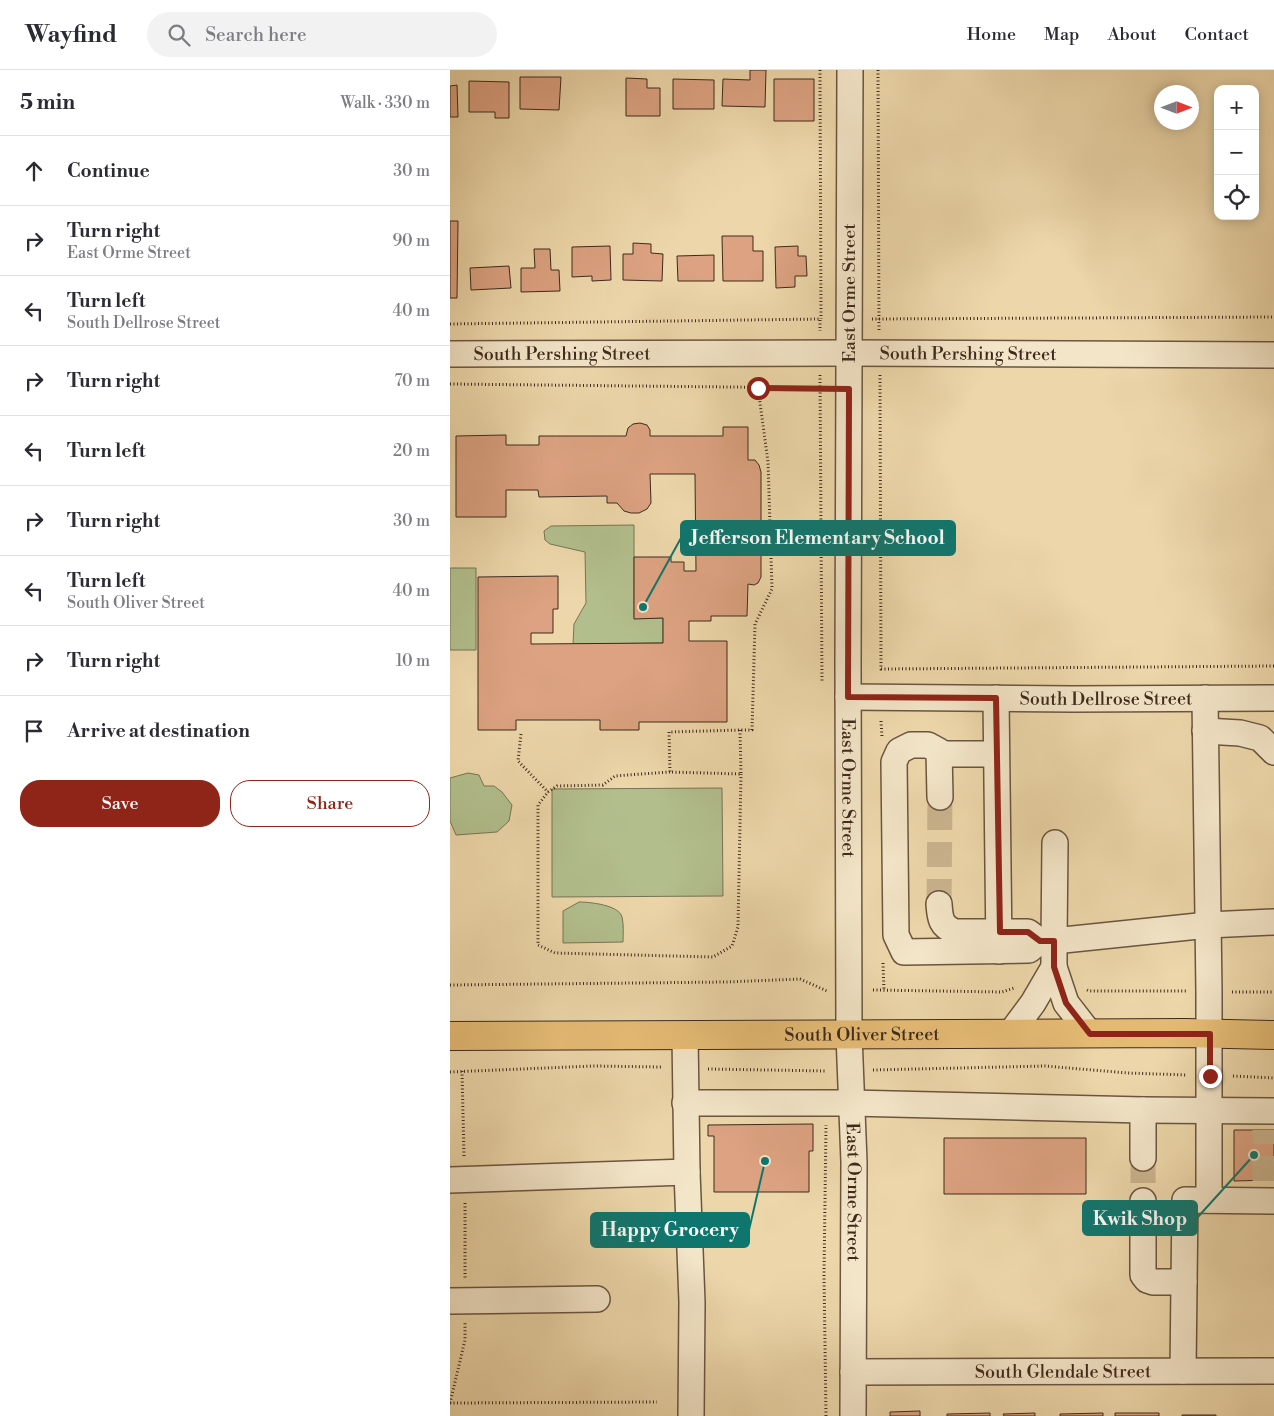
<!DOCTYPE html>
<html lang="en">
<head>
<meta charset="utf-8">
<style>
	:root { --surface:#fff; --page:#f2f2f3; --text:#2b2b33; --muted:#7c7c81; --line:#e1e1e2; --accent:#8f2418 }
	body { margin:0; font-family:"Libre Bodoni",serif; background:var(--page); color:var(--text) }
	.controls { position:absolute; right:15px; top:15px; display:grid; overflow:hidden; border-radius:10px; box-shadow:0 2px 12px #0003 }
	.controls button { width:45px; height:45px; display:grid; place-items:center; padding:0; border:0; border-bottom:1px solid var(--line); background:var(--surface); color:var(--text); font:25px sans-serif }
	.compass { position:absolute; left:704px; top:15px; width:45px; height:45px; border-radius:50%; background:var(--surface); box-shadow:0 2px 12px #0003; rotate:90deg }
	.stop { position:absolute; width:15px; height:15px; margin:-11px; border:4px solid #8f2418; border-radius:50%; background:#fff }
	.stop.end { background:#8f2418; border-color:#fff; box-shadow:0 1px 5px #0008 }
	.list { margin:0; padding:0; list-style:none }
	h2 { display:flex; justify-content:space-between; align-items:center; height:65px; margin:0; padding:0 20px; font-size:21px }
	h2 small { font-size:16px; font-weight:400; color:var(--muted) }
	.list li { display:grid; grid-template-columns:32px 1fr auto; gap:15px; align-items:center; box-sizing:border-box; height:70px; padding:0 20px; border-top:1px solid var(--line) }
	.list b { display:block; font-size:19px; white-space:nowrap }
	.list p { margin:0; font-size:16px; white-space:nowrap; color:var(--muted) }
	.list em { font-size:16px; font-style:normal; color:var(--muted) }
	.actions { display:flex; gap:10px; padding:15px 20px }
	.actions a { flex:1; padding:11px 0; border:1px solid var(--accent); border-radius:20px; text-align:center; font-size:18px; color:var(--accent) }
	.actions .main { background:var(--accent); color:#fff }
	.icon { flex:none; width:28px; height:28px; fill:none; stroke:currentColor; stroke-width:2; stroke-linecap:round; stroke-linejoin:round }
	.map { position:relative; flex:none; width:824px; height:1346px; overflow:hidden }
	header { display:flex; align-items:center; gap:30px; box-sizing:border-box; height:70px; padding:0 25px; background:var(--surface); border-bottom:1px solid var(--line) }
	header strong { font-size:24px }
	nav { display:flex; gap:28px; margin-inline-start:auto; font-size:18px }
	.search { width:350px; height:45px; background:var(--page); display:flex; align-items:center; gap:12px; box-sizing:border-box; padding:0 18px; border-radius:28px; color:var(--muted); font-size:19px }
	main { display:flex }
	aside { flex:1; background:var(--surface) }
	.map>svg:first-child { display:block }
</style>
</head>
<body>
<header>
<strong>Wayfind</strong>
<div class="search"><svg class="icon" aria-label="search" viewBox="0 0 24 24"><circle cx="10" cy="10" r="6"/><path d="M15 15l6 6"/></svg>Search here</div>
<nav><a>Home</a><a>Map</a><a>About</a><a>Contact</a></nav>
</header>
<main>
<aside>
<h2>5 min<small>Walk · 330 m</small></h2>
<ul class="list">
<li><svg class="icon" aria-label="ahead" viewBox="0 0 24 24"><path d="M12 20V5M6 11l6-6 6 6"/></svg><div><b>Continue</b></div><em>30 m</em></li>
<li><svg class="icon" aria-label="right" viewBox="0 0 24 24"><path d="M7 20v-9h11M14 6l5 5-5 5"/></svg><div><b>Turn right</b><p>East Orme Street</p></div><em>90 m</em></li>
<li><svg class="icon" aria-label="left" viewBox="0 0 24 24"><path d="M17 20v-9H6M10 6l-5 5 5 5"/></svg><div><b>Turn left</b><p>South Dellrose Street</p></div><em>40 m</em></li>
<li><svg class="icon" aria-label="right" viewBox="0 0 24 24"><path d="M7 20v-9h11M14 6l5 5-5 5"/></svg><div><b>Turn right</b></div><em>70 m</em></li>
<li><svg class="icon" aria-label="left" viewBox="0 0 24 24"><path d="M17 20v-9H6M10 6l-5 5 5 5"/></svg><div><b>Turn left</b></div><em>20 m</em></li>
<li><svg class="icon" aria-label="right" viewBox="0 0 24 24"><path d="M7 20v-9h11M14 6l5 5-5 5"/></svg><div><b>Turn right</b></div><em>30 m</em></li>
<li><svg class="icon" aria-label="left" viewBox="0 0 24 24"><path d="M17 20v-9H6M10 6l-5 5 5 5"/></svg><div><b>Turn left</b><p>South Oliver Street</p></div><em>40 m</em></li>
<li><svg class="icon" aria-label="right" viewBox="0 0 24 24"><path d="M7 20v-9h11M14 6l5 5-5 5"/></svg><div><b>Turn right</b></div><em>10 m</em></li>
<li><svg class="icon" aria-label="arrive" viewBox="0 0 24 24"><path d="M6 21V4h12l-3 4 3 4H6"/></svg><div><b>Arrive at destination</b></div></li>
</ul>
<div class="actions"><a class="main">Save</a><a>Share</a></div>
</aside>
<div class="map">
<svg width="824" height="1346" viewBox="0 0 824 1346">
	<rect width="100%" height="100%" fill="#edd7aa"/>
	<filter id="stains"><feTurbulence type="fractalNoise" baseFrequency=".004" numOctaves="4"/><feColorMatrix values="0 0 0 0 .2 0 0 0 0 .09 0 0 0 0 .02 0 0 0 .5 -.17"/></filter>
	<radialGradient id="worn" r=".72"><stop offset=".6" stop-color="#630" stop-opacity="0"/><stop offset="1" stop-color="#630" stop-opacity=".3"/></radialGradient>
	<path fill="#b2bf8d" stroke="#787454" d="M184 455V548H213V573L123 574 124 554 136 533 135 482 100 474 95 470 94 461 101 456Z
		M0 498H26V580H0Z
		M18 703 29 705 34 716H44L52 722 62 735 59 751 47 762 6 765 0 751V708Z
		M272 718 273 826 102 827V719Z
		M129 832C140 832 169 835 172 847 174 855 173 864 173 872L113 873V841Z"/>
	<path fill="#dca281" stroke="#3e2a1c" d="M300 0H316L315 37 272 36 273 9 300 10Z
		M70 7H111L109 40 70 39Z
		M176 8 197 9V18H210V46H176Z
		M223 9 264 10V39H223Z
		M324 9H364V51H324Z
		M19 11 59 12V48H45V42H19Z
		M7 15 8 47H0V16Z
		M0 151H8L7 228H0Z
		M272 166H303V181H313V211H273Z
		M183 173 201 174V183L213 184 212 211 173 210V184H183Z
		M160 176 161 210 142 211V206L122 207V177Z
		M348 176V186H356L357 206H345V217L326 218 325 177Z
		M84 179H100L101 200H109L110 221 71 222V198H85Z
		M264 185V211H228L227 186Z
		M59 196 61 218 21 220 20 198Z
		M190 353 197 355 200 360V366H273V357H298V390H305L309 395 311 402V507L308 513 304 515 298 514 297 546H261V551H239V571H277V652H189V660H150V650H66V660H28V507L108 506V539H103V563H81V574L213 573V548L184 549V487H221V492H234V501H246L245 404H200L201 433 197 439 189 443H181L174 441 167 433H157V426L89 427 88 420H56V447H6V366L56 365V375H89V366H176L178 358 183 354Z
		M363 1054V1081H359V1122H264V1066H258V1055Z
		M784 1060H824V1110L784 1111Z
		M494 1068H636V1124H494Z
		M470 1341V1346H440V1342Z
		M540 1343V1346H497V1344Z
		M585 1343V1346H554L553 1344Z
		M653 1343V1346H610V1344Z
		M665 1343H709V1346H665Z
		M732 1345H766V1346H732Z"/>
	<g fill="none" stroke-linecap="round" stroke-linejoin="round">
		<path stroke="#cab48e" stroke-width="25" stroke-dasharray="25 12" stroke-linecap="butt" d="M489 834 490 727
			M693 1088V1131
			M815 1111V1060"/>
		<defs>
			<g id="minor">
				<path id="s1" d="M400 0 398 593 399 965 404 1092 403 1346"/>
				<path id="s2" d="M0 284 399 283 824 285"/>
				<path id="s3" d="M398 627 622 629 824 628"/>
				<path d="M546 628 549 881"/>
				<path d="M755 628 759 922V1130"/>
				<path d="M755 661 790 663 810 668 824 682"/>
				<path d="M489 684H546"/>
				<path d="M490 727 489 681 478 675H461L449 681 444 692 446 865 454 882 579 880 590 871"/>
				<path d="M605 773 604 871 758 855 824 852"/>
				<path d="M489 834C490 849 491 856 505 862H578L590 871H604V897L616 933 640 964"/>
				<path d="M560 964 583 933 604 897"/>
				<path d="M235 965 237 1102 242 1232 241 1346"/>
				<path d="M235 1033H401L693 1040 824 1041"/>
				<path d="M693 1040V1088"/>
				<path d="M0 1110 237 1102"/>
				<path d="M693 1131V1205L697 1210 703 1212H734"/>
				<path d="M0 1231 147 1229"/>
				<path d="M733 1301 735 1130 824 1131"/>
				<path id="s4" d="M403 1302 824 1301"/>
			</g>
			<g id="major">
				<path id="s5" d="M0 966 735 963 824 965"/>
			</g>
		</defs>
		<use href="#minor" stroke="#6a5540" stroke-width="28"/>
		<use href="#major" stroke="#3e2a1c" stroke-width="30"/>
		<path stroke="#3e2a1c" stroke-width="3" stroke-dasharray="1 2.5" stroke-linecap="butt" d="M370 0 371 249
			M428 0 429 261
			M422 249 824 247
			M0 254 370 249V261
			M370 305 372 613
			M430 305 431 599 824 596
			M0 314 372 318
			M431 651 432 667
			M290 660 291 704 220 702 219 662 290 660H302L305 554 322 519 318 392 308 318
			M71 664 68 691 98 722
			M220 702 165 706 153 715 107 716 98 722 88 735V875L105 883 263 887 282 876 288 857 291 704
			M433 893 434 920
			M0 915 276 912 350 909 377 921
			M423 920 552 922 564 918
			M637 920 639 921H736
			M782 922H824
			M258 999 377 1001
			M423 1000 595 996 678 1003 736 1005
			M12 1001 14 1086
			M0 1002 143 996 212 997
			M783 1006 824 1008
			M15 1133V1209
			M0 1333 15 1270V1253
			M0 1333 207 1332
			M376 1346 374 1205 376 1055"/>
		<use href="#minor" stroke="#f3e5c8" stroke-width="25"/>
		<use href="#major" stroke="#e6bc75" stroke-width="28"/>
	</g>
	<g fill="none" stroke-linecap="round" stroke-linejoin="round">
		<path stroke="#8f2418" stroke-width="6" d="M308 318 399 319 398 627 546 628 550 862H578L590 871H604V897L616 933 640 964H760V1006"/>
	</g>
	<g text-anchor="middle" stroke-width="5" stroke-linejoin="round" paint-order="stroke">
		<g font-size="18" fill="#3e2a1c" stroke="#f3e5c8">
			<text transform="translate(399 223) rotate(-90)" y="6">East Orme Street</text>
			<text dy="6" stroke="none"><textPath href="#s2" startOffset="112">South Pershing Street</textPath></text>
			<text dy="6" stroke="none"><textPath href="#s2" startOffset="518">South Pershing Street</textPath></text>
			<text dy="6" stroke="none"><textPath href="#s3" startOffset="258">South Dellrose Street</textPath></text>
			<text dy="6" stroke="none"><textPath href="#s1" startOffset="718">East Orme Street</textPath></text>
			<text dy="6" stroke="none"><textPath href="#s5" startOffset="412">South Oliver Street</textPath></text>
			<text dy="6" stroke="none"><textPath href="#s1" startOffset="1122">East Orme Street</textPath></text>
			<text dy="6" stroke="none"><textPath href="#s4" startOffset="210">South Glendale Street</textPath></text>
		</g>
	</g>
	<path fill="none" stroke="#0f766e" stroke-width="2" d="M193 537L231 468M804 1085L747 1148M315 1091L299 1160"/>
	<g fill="#0f766e" stroke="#f3e5c8" stroke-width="2">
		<circle cx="193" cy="537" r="5"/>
		<circle cx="804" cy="1085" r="5"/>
		<circle cx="315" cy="1091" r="5"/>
	</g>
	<g fill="#0f766e" stroke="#0f766e" stroke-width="2">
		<rect x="231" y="451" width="274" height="34" rx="5"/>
		<rect x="633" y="1131" width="114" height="34" rx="5"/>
		<rect x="141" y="1143" width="158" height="34" rx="5"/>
	</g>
	<g font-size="19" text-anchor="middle" font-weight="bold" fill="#fff">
		<text x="368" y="474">Jefferson Elementary School</text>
		<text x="690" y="1155">Kwik Shop</text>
		<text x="220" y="1166">Happy Grocery</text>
	</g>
	<rect width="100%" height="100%" filter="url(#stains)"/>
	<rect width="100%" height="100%" fill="url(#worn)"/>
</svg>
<div class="controls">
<button>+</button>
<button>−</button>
<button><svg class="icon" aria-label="locate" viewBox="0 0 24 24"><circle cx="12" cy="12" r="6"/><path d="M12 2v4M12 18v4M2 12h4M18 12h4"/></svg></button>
</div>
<svg class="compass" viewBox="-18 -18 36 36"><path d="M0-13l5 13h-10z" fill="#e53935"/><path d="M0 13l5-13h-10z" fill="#7c7c81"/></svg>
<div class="stop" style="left:308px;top:318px"></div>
<div class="stop end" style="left:760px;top:1006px"></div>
</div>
</main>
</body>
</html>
